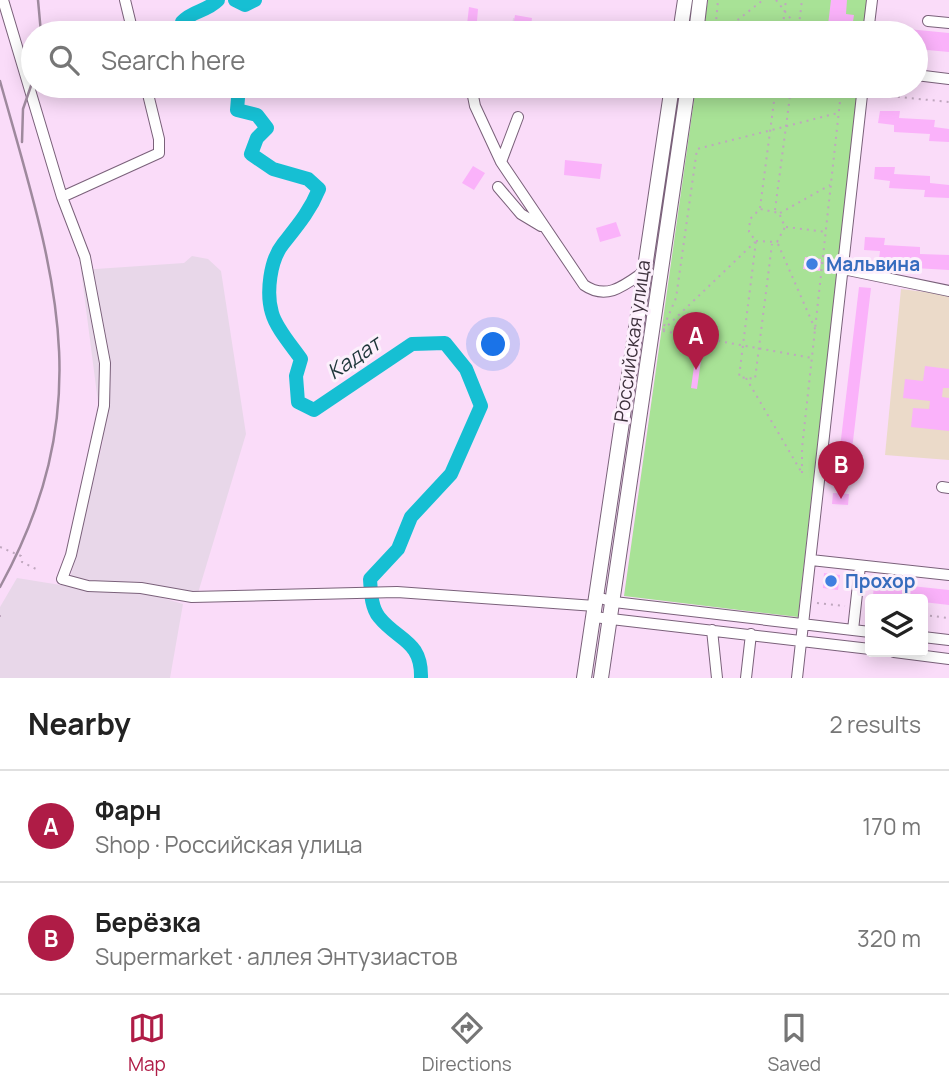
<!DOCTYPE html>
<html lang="en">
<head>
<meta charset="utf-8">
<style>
	:root { --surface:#fff; --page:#f2f2f2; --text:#222; --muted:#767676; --line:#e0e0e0; --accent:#af1c46 }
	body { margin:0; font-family:Manrope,sans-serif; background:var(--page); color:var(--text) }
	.controls { position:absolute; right:21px; bottom:21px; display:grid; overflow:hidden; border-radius:7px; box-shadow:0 4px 18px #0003 }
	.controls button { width:63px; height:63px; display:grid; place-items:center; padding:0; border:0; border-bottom:2px solid var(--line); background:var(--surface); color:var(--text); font:35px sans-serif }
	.you { position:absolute; left:494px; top:345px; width:24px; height:24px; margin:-18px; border:5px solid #fff; border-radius:50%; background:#1a73e8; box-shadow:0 0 0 10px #1a73e833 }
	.badge { display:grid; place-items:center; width:46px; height:46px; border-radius:50%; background:var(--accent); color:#fff; font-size:23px; font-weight:700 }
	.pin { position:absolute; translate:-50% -58px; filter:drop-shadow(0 2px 4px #0008) }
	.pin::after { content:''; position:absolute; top:37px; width:24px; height:21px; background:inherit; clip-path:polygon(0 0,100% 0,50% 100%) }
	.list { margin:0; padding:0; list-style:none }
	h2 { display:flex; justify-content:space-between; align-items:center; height:91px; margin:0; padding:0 28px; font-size:30px }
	h2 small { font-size:23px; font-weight:400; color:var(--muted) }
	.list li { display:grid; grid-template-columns:46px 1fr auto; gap:21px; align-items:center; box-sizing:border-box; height:112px; padding:0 28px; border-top:2px solid var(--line) }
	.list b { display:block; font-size:26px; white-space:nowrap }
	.list p { margin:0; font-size:23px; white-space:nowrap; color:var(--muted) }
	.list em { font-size:23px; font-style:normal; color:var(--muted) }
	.icon { flex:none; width:38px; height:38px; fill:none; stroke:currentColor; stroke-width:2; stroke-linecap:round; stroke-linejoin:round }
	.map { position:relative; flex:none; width:949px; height:678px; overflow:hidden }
	.search { position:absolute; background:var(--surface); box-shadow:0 4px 18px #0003; left:21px; right:21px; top:21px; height:77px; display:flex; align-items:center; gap:18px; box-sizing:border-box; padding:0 24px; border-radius:38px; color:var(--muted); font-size:26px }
	.sheet { height:315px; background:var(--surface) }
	nav { display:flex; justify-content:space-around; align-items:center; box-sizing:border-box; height:98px; border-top:2px solid var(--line); background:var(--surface); font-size:19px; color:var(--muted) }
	nav a { display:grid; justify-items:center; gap:4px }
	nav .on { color:var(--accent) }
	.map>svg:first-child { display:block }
</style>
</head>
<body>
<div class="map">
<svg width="949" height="678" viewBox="0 0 949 678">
	<rect width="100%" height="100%" fill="#fadcf9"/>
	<path fill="#e8d7e9" d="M513 18 527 21 636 33H511Z
		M192 256 208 259 221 271 246 434 198 593 69 583 103 441 81 270 184 263Z
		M17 578 79 588 139 591 183 604 170 678H0V607Z"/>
	<path fill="#ebdac9" d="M901 289 949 295V460L885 455Z"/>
	<path fill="#a8e296" d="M708 0H868L864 33H703Z
		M696 86H858L798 617 624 596Z"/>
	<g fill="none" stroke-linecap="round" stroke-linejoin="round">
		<path stroke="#16bfd3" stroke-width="14" d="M235 0 245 5 255 0
			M187 33 182 22C193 10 206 12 218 0
			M239 86 237 110 257 115 267 128 257 138 251 154 273 169 308 179 319 189C310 211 298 225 283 244 270 260 266 293 272 313 276 328 292 346 301 359L296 376 298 402 314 410 412 344 445 343 466 369 481 406 451 474 411 517 398 549 370 579C371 592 371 607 379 617 398 641 422 640 421 678"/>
	</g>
	<path fill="#fab2fa" d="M831 0H847L846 14 854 15 852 28 828 25Z
		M469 7 478 9 476 33H466Z
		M515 15 532 18 530 33H512Z
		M887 27 949 33V52L916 49V33H887Z
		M880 111H900L899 118 935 120 934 127 949 129V142L929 141 930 134 894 132V125L878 123Z
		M565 160 602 164 600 179 564 175Z
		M473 166 485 173 474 190 462 183Z
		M875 167H895L894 174 930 176V183L949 185V198L924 197 925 190 889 188 890 181 874 179Z
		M616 222 621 236 600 242 596 228Z
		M865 237 885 238 884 245 920 247V254L949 255V270L914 268 915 261 879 259 880 251 864 250Z
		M805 257 821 259 820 271 803 269Z
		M859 287 871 288 849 475 837 473Z
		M696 352 702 353 697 389 691 388Z
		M925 366 949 369V388H943L942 397 949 398V431L911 427 913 408 929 409 930 401 903 398 905 379 923 381Z
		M833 493 849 494 848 505 832 504Z
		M824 573 840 575 838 590 823 588Z
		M874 582 949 590V605L923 602V599L873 597Z"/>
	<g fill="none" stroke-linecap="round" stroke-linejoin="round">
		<defs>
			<path id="minor" d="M3 0 62 197 85 257 105 363 104 406 71 555 62 579 88 586 141 588 192 597 397 592 595 606
				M125 0 133 33
				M928 21 949 23
				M868 33 872 0
				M916 75 949 79
				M471 86 475 106 501 162 584 285C607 301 625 285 645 271
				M501 162 518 117
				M498 187 521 214 541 226
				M62 197 159 153V139L146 86
				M843 269 949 291
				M942 487 949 488
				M811 560 949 575
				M597 597 614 602 870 632
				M594 617 870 649
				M712 630 717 678
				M853 630 860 566
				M923 637 949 640
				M894 652 949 659
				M746 678 751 634
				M797 678 863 86"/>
			<path id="major" d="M680 33 685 0
				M696 33 700 0
				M584 678 672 86
				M601 678 688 86"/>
		</defs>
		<use href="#minor" stroke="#7a617a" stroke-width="12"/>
		<use href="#major" stroke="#7a617a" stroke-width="16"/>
		<path stroke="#bfa7be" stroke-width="2" stroke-dasharray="2 5" stroke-linecap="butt" d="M776 0 798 28
			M715 33 718 0
			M721 33 763 0
			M782 33 786 0
			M798 33 802 0
			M778 86 854 93
			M870 94 949 102
			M760 208 776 86
			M775 210 791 88
			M780 213 830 185
			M786 227 826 232
			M756 241 777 242 785 227 779 213 760 209 750 219 749 232 756 241 739 377 755 379 772 244
			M778 244 816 331
			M664 326 676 298 697 149 838 113
			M663 330 755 242
			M663 331 812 358
			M746 378 802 473
			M802 473V448L841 92
			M0 547 21 556 22 562 38 570
			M817 603 845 606
			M923 615 949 618
			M0 616H1"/>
		<use href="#minor" stroke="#fff" stroke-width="10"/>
		<use href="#major" stroke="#fff" stroke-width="14"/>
		<path stroke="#9e899d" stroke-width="2.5" d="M38 0 41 33
			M0 81C53 270 102 401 0 587
			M22 142 23 109 33 80"/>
	</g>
	<g fill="#3f7fe0" stroke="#fcf0fc" stroke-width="2.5">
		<circle cx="812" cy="264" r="7"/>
		<circle cx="831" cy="581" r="7"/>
	</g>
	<g text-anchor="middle" stroke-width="6" stroke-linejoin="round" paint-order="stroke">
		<g font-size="19" font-weight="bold" fill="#366cbe" stroke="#fcf0fc" text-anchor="start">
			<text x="826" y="271">Мальвина</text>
			<text x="845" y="588">Прохор</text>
		</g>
		<g font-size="19" fill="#3d313c" stroke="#fcf0fc">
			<text transform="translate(632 341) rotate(-82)" y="7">Российская улица</text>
		</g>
		<g font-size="21" font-style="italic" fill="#1e363a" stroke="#fcf0fc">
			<text transform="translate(354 358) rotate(-34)" y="7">Кадат</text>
		</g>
	</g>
</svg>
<div class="controls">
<button><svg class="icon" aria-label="layers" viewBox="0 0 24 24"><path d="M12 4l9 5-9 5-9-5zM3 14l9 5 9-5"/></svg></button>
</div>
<div class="you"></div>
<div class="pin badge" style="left:696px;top:370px">A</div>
<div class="pin badge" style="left:841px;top:499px">B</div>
<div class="search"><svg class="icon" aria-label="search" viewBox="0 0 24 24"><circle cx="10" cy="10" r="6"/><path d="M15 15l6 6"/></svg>Search here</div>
</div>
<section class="sheet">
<h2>Nearby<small>2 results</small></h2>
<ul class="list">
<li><span class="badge">A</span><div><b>Фарн</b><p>Shop · Российская улица</p></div><em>170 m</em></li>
<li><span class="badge">B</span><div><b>Берёзка</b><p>Supermarket · аллея Энтузиастов</p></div><em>320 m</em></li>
</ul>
</section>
<nav>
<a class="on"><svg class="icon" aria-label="map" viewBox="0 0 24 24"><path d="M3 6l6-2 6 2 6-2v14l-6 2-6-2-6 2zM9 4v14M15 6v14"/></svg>Map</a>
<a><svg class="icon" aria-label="directions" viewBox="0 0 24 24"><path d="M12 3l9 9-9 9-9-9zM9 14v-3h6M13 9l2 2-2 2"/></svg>Directions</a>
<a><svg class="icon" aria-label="saved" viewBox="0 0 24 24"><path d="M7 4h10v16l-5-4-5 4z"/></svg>Saved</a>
</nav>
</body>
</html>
